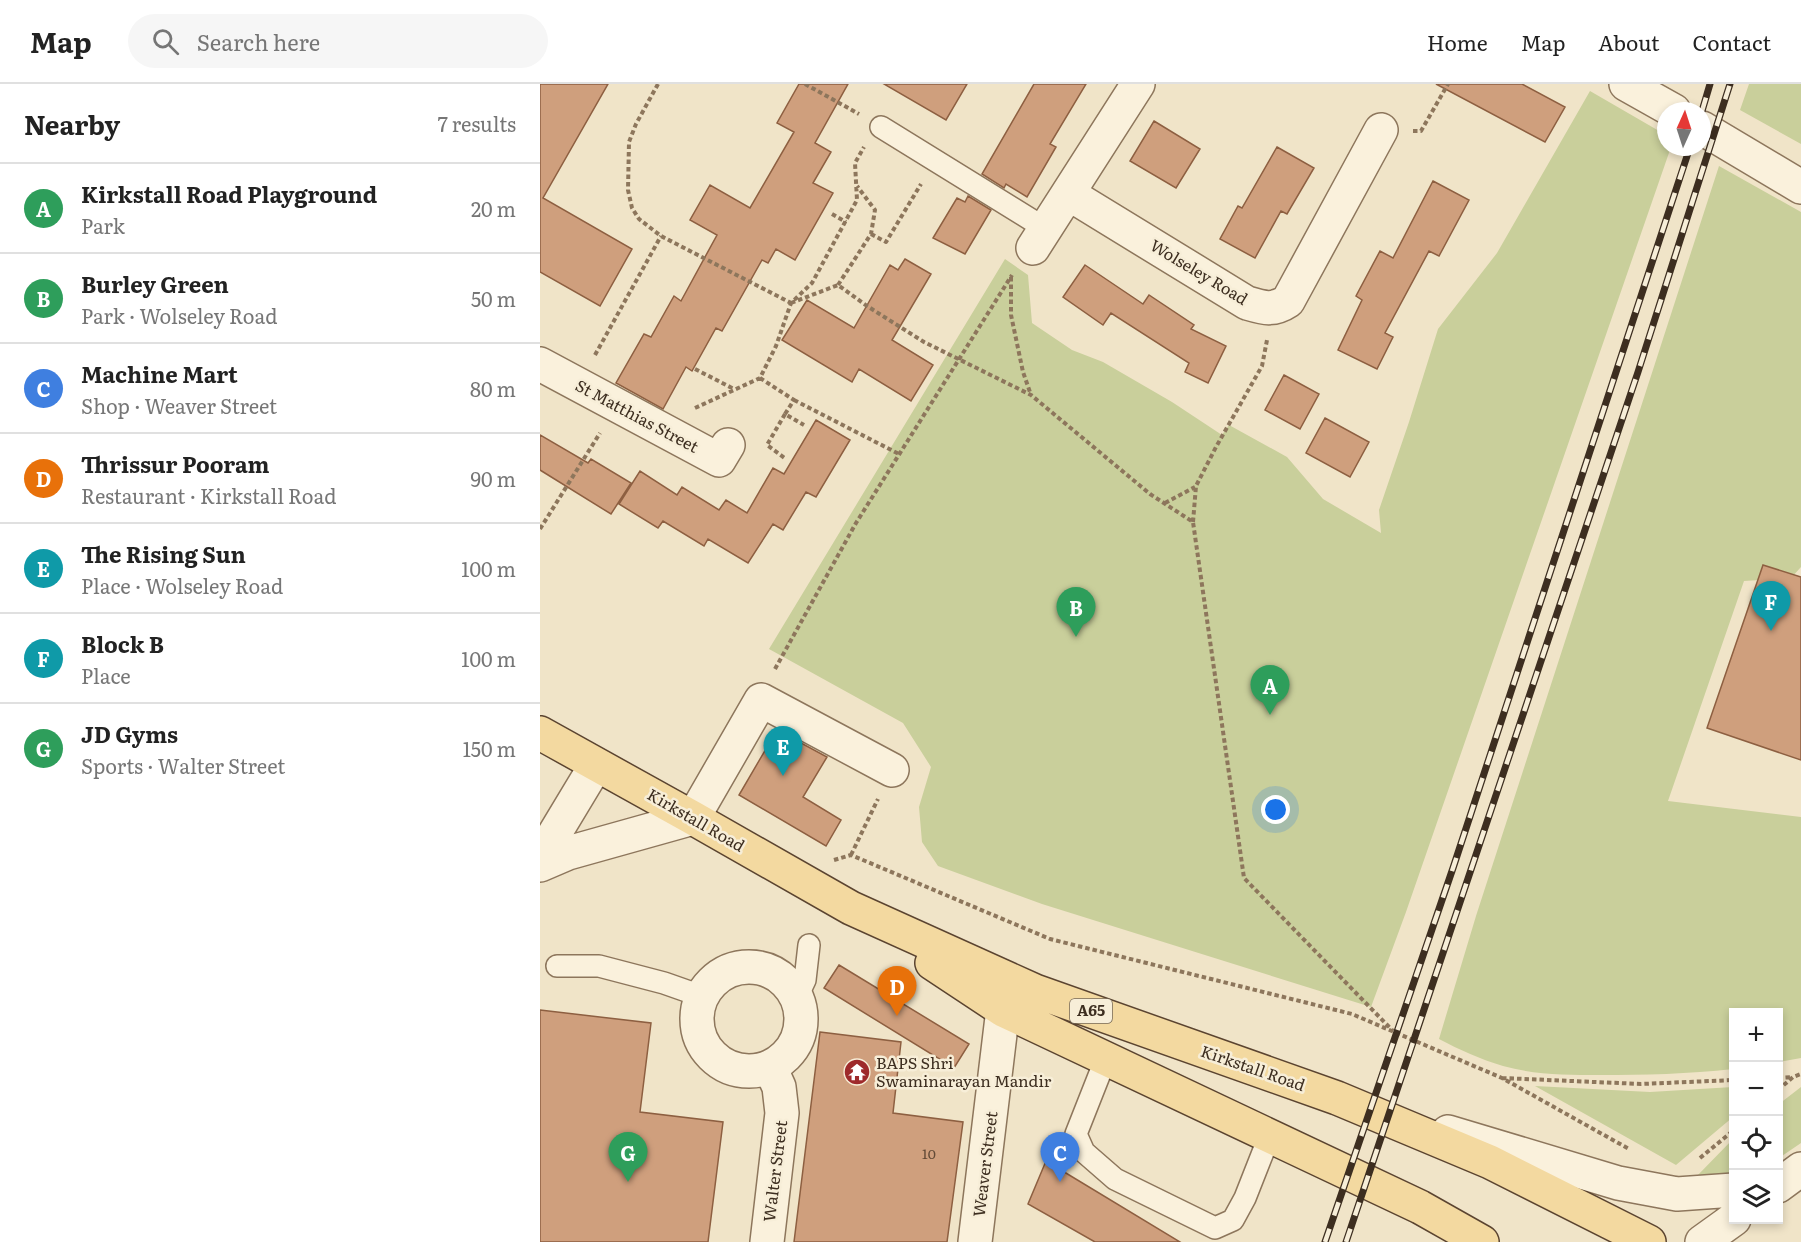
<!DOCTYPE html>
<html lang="en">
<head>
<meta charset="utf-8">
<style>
	:root { --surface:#fff; --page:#f6f6f6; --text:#222; --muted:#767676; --line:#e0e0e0; --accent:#d93025 }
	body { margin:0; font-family:Literata,serif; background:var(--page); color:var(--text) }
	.controls { position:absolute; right:18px; bottom:18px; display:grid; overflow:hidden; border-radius:0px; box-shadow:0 3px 9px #0003 }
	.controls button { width:54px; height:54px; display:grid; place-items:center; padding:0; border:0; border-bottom:2px solid var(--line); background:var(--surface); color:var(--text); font:30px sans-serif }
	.compass { position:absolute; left:1117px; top:18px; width:54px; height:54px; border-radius:50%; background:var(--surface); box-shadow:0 3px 9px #0003; rotate:3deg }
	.you { position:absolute; left:736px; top:726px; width:21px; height:21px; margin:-15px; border:4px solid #fff; border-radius:50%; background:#1a73e8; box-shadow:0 0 0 9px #1a73e833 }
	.badge { display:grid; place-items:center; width:39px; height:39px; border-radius:50%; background:var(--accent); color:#fff; font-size:20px; font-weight:700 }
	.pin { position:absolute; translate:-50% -50px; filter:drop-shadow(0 2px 3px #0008) }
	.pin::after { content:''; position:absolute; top:32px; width:21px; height:18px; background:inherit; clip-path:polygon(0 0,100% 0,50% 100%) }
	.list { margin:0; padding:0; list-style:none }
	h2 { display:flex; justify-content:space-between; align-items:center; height:78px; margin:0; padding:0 24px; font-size:26px }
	h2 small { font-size:20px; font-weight:400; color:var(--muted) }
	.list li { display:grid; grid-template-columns:39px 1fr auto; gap:18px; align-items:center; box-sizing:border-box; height:90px; padding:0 24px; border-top:2px solid var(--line) }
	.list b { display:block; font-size:22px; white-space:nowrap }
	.list p { margin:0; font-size:20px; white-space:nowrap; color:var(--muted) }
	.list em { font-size:20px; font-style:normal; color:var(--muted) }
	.icon { flex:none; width:33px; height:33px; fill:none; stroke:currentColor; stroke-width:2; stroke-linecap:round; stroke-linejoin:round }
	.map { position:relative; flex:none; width:1261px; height:1158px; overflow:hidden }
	header { display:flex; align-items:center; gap:36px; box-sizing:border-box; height:84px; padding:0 30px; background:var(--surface); border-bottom:2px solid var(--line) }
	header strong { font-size:28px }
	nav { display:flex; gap:33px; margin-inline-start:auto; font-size:21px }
	.search { width:420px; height:54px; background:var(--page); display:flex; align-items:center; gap:15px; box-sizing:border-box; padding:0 21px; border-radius:33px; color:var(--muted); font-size:22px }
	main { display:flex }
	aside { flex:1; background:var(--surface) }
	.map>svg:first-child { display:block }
</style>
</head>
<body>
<header>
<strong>Map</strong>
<div class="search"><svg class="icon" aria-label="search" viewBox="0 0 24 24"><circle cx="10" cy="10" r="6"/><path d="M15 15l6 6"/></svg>Search here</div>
<nav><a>Home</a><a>Map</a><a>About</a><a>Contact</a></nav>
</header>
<main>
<aside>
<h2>Nearby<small>7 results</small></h2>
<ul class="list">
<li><span class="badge" style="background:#2e9e5b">A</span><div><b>Kirkstall Road Playground</b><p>Park</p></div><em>20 m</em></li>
<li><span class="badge" style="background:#2e9e5b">B</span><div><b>Burley Green</b><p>Park · Wolseley Road</p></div><em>50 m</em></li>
<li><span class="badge" style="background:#3f7fe0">C</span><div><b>Machine Mart</b><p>Shop · Weaver Street</p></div><em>80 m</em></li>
<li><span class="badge" style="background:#e8710a">D</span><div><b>Thrissur Pooram</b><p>Restaurant · Kirkstall Road</p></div><em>90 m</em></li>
<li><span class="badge" style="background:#0f9aa8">E</span><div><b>The Rising Sun</b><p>Place · Wolseley Road</p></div><em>100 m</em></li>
<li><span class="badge" style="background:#0f9aa8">F</span><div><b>Block B</b><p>Place</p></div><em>100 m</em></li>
<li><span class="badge" style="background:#2e9e5b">G</span><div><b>JD Gyms</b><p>Sports · Walter Street</p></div><em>150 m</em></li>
</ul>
</aside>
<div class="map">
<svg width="1261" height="1158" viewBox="0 0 1261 1158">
	<rect width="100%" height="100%" fill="#f0e4c8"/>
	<path fill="#c9cf9b" d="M1209 0H1261V60L1200 26Z
		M1050 7 1126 51V63H1131L866 828 831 923 502 820 398 782 382 758 379 723 391 683 363 639 229 565 465 175 488 191 492 239 532 266 563 278 632 318 682 351 689 341 747 373 783 415 841 449 839 426 869 338 898 245 957 169Z
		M1179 82 1261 128V483L1251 494 1204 497 1128 717 1261 733V974L1239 978 1238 928H1194L1193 985C1149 990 1104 991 1060 991 1027 991 995 991 963 982 940 975 920 966 899 955L936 832Z
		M995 1002 1110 1008 1193 1003V1033L1136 1081Z
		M1261 1003V1059L1239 1074V1020Z
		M1193 1055V1091L1156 1093Z"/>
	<path fill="#cf9f7d" stroke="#8d5f41" stroke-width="1.5" d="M0 0H68L3 114 92 165 60 222 0 188Z
		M259 0H308L275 59 291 68 273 99 293 109 255 176 236 165 228 179 222 176 182 247 176 244 152 287 146 283 123 325 76 299 104 250 111 253 134 212 141 217 177 151 150 136 170 101 210 124 254 48 237 39Z
		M344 0H427L406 36Z
		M494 0H546L510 60 516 63 487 113 466 100 464 104 442 90Z
		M896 0H982L1025 23 1005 58Z
		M614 37 660 65 636 104 590 77Z
		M737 63 774 84 747 130 741 127 715 174 680 155 698 122 702 124Z
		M893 97 929 116 899 172 889 167 845 249 853 253 837 285 798 266 822 216 816 212 840 167 853 174Z
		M428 112 451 126 425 170 393 154 417 114 425 118Z
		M365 175 391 190 352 256 393 281 371 317 319 285 312 298 242 256 267 216 314 244 350 181 358 186Z
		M545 181 603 220 609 211 654 241 651 245 686 262 668 299 645 288 649 279 571 229 563 241 523 213Z
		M744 291 779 310 760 345 725 326Z
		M785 334 829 358 810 393 766 369Z
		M276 336 310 356 276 413 266 408 243 446 233 440 208 479 168 455 164 462 123 437 118 444 79 420 100 387 137 411 142 403 179 426 186 416 207 429 233 384 244 390Z
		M0 351 48 379 51 375 91 399 71 430 0 386Z
		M1223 481 1261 493V676L1167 644Z
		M237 646 287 673 263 713 301 736 286 762 199 711Z
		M299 881 429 960 414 984 284 904Z
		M0 926 111 939 100 1028 183 1038 168 1158H0Z
		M280 948 361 958 353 1029 423 1038 407 1158H254Z
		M506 1077 640 1158H555L488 1120Z"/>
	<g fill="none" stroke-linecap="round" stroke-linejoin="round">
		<defs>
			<path id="service" d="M341 43 506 145
				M17 882H59L124 899 161 912
				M257 913 265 896 269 861
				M566 974 536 1050 544 1068 575 1095 675 1144 693 1136 705 1114 729 1053"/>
			<path id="minor" d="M529 110 707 219C724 224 733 227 748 217L841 46
				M493 164 598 0
				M0 280 179 376 188 361
				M0 774 56 681
				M0 781 28 769 153 734 221 616 352 686
				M157 935a52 52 0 1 1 104 0a52 52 0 1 1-104 0Z
				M227 1158 242 1029 239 1003 230 983
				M435 1158 466 900"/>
			<path id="tertiary" d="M1086 0 1134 27
				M1162 44 1261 103
				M908 1048 1078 1099 1137 1110 1194 1106
				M1238 1102 1261 1085
				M1162 1158 1194 1135"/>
			<path id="primary" d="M0 649 153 734 311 824 495 907 797 1014 950 1078 1109 1158
				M392 879 463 926 880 1123 942 1158"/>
		</defs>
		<use href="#service" stroke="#8d765c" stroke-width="24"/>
		<use href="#minor" stroke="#8d765c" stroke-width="36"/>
		<use href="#tertiary" stroke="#8d765c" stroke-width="36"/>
		<use href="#primary" stroke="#5b4430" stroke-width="36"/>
		<path stroke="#8d765c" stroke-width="4" stroke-dasharray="4.5 3" stroke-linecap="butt" d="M118 0 96 40 89 58 88 106 92 124 99 135 121 152 251 219
			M265 0 319 30
			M873 47H881L908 0
			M292 130 306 138
			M331 150 346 158 381 100
			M471 193V231L483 288 491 311
			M298 201 331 150 335 126 317 102
			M251 219 298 201 327 222 384 258 491 311 610 410 653 438 704 794 853 947
			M55 271 121 152
			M155 285 194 305
			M220 294 254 316 245 330 264 341
			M254 316 359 370
			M155 324 220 294 236 262 251 219 272 199 317 116 315 79 324 63
			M245 330 227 361 246 375
			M625 419 655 403
			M653 438 656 402 676 363 722 282 727 256
			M0 445 60 349
			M235 585 316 439 472 191
			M311 771 338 715
			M294 776 311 771 510 855 812 930 962 994 1089 1065
			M962 994 1101 1000 1194 996
			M1238 994 1253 993
			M1238 1006 1253 993 1261 990
			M1160 1074 1194 1046"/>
		<use href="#service" stroke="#faf1dc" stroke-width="21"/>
		<use href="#minor" stroke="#faf1dc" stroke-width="33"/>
		<use href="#tertiary" stroke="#faf1dc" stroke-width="33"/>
		<use href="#primary" stroke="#f3d9a0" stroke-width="33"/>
		<defs>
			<path id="rail" d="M1162 27 1170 0
				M785 1158 913 784 1150 63
				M806 1158 1098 288 1190 0"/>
		</defs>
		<use href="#rail" stroke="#3d2e20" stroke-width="7"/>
		<use href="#rail" stroke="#f7eed8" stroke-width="4.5" stroke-dasharray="14" stroke-linecap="butt"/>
	</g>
	<defs>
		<symbol id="temple-disc" viewBox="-11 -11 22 22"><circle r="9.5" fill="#9e2a2b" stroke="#f7eed8"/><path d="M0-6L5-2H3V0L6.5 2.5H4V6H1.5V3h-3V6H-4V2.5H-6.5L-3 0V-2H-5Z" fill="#fff"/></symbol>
	</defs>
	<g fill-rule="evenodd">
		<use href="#temple-disc" x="302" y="973" width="30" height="30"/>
	</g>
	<g text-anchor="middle" stroke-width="5" stroke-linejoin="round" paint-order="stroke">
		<g font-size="14" fill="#624a37">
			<text x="389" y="1075">10</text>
		</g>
		<rect fill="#f7eed8" stroke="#756857" stroke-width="1.5" x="530" y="915" width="42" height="24" rx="4.5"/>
		<g font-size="15" font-weight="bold" fill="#3d2e20">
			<text x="551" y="932">A65</text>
		</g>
		<g font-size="16" fill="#3d2e20" stroke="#f7eed8">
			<text transform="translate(659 188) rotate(31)" y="6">Wolseley Road</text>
			<text transform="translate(97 332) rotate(28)" y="6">St Matthias Street</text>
			<text transform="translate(156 736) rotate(30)" y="6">Kirkstall Road</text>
			<text transform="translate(713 984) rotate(19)" y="6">Kirkstall Road</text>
			<text transform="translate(445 1080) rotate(-83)" y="6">Weaver Street</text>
			<text transform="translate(235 1087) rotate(-83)" y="6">Walter Street</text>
		</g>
		<g font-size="16" fill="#3d2e20" stroke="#f7eed8" text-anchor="start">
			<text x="336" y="985">BAPS Shri<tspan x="336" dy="18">Swaminarayan Mandir</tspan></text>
		</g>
	</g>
</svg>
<div class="controls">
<button>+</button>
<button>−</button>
<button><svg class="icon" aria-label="locate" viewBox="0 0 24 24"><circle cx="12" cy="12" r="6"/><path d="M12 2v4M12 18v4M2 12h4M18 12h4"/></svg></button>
<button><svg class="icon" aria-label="layers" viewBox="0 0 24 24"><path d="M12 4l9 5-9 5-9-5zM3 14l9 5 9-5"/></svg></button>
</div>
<svg class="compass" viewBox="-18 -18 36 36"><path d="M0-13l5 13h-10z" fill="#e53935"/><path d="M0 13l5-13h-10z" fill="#767676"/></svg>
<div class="you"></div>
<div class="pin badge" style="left:730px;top:631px;background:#2e9e5b">A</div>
<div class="pin badge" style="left:536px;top:553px;background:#2e9e5b">B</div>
<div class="pin badge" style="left:520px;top:1098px;background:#3f7fe0">C</div>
<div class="pin badge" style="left:357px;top:932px;background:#e8710a">D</div>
<div class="pin badge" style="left:243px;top:692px;background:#0f9aa8">E</div>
<div class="pin badge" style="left:1231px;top:547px;background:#0f9aa8">F</div>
<div class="pin badge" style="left:88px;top:1098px;background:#2e9e5b">G</div>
</div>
</main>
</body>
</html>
